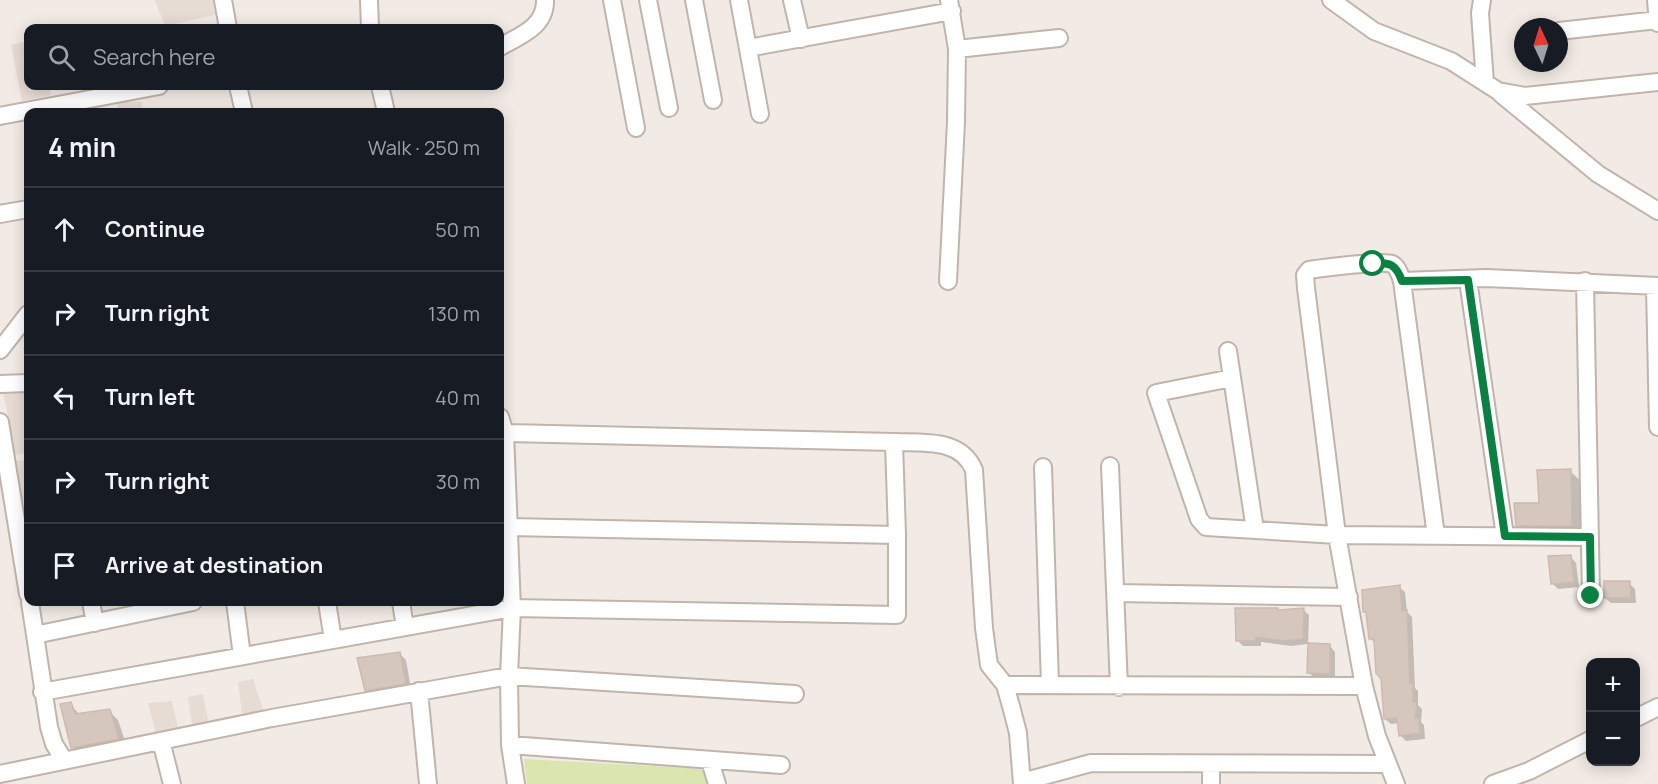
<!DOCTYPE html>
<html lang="en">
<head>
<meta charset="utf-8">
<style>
	:root { --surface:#171b24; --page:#20242c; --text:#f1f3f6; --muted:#9ea1a6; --line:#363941 }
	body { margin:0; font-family:Manrope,sans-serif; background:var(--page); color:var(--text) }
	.controls { position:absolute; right:18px; bottom:18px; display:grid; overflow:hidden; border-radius:12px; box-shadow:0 3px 15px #0003 }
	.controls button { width:54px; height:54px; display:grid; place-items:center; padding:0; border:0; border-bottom:2px solid var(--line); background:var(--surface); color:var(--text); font:30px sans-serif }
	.compass { position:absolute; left:1514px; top:18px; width:54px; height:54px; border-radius:50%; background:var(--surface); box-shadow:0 3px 15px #0003; rotate:356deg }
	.stop { position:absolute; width:18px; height:18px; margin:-14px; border:4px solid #0b8043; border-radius:50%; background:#fff }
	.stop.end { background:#0b8043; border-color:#fff; box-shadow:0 2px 6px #0008 }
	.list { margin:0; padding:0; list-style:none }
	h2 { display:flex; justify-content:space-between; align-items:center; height:78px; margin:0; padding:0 24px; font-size:26px }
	h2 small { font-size:20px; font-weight:400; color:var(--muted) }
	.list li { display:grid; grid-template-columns:39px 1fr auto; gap:18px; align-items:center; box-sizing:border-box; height:84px; padding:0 24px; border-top:2px solid var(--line) }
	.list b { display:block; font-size:22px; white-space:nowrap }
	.list em { font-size:20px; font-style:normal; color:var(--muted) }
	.icon { flex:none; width:33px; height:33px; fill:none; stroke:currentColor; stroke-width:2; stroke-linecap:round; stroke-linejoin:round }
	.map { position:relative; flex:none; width:1658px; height:784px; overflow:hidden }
	.search { position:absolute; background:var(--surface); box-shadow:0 3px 15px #0003; left:24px; top:24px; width:480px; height:66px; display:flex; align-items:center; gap:15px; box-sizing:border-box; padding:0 21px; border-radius:12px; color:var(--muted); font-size:22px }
	.panel { position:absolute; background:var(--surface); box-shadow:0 3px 15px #0003; left:24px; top:108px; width:480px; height:498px; border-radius:12px }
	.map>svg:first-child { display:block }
</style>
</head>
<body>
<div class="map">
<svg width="1658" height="784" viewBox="0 0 1658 784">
	<rect width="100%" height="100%" fill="#f2ebe5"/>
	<path fill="#e6dcd4" d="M155 0H216L219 14 165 26Z
		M28 41V86H49L51 95 22 101 11 45Z
		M116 102H142L143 112H119Z
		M25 389 28 407V453L15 455 3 391Z
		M28 460V500L22 501 15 461Z
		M253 679 264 712 242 713 238 682Z
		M203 694 209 724 192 725 188 697Z
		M172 701 179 732 156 734 148 703Z"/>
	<path fill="#dae5af" d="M524 759 706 769 710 784H527Z"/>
	<path fill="#0003" d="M1570 471 1586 486 1587 541H1533L1518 525Z
		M1571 557 1576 563 1579 587 1558 589 1552 583Z
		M1629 583 1635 589 1636 603H1611L1605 598Z
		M1399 587 1405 592 1407 612 1412 617 1415 688 1418 691V705L1422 709 1421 722 1424 725 1425 739 1406 741 1400 735 1399 723 1391 724 1385 719 1383 678 1376 644 1371 639 1368 615 1365 611Z
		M1303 610 1309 615 1308 644 1291 646 1261 642V646H1243L1237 640 1279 611Z
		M1330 646 1335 652V679L1314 678 1309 672Z
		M400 654 406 660 411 689 372 696 366 690Z
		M70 704 80 715 109 711 118 720 127 747 81 756 72 747Z"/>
	<path fill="#d6c7be" stroke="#cebaaf" stroke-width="1.5" d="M1571 469 1572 526H1516L1514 503H1539L1537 470Z
		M1571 555 1574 582 1551 584 1548 556Z
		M1604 581H1630L1631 598H1604Z
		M1400 585 1402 611 1407 610 1410 684 1413 683V702H1417L1415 718H1419L1420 733 1399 736 1397 718 1384 719 1381 679 1376 673 1374 639H1369L1366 612H1363L1362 590Z
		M1235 608H1278V610L1304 608 1303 639 1284 641 1256 637V641H1236Z
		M1308 643 1330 644V674L1307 673Z
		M400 652 406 684 365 691 357 658Z
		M71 702 75 714 110 709 119 739 71 748 60 704Z"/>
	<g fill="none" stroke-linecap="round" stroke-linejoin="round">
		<defs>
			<path id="minor" d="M223 0 228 28
				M369 0 370 28
				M612 0 636 128
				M648 0 669 108
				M694 0 713 100
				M739 0 760 114
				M792 0 801 39
				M1331 0 1374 31 1451 61 1498 91 1525 96 1658 82
				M1482 0 1480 13 1485 83
				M1656 0 1658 23
				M1559 31 1658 20
				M500 47C519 36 546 27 545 0
				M748 48 952 11
				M957 49 1059 38
				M238 86 244 112
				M380 86 386 112
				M1501 94 1598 174 1658 211
				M0 116 159 86
				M0 214 28 209
				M1468 280 1505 536
				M948 281 956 122 957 49 949 0
				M1402 281 1486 278 1658 286
				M1585 281 1591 596
				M1655 286 1658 427
				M0 350 28 314
				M1228 351 1255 530
				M1232 378 1156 393 1199 519 1206 527 1337 535 1589 537
				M0 384 28 383
				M500 417 505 433 512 608 509 676 510 745 516 784
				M0 422 28 594
				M505 433 894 442C923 443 961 438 974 470L984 628 989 665 1005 685 1011 706 1018 733 1022 784
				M1110 466 1119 687
				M1043 467 1050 685
				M509 527 897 535
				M1116 593 1349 597
				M30 602 49 727 54 744 64 760
				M91 602 95 623
				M235 602 242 656
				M327 602 333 640
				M401 602 405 627
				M35 635 193 602
				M1005 685 1364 686
				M419 691 428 784
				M42 692 512 608 897 615V535L894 442
				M1636 718 1658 707
				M161 741 172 784
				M510 745 781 765
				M710 761 717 784
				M0 774 272 718 509 676 795 694
				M1022 782 1091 763 1388 764
				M1211 784V765
				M1396 784 1377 736 1364 686 1337 535 1306 288 1305 275 1309 270C1322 268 1383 260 1392 264 1398 267 1400 275 1402 281L1436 536
				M1493 784 1529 771 1590 740"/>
		</defs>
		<use href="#minor" stroke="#c0b4ab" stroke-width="20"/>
		<use href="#minor" stroke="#fff" stroke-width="16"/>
	</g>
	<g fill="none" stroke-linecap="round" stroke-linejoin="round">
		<path stroke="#0b8043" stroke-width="8" d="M1373 264C1390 261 1396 265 1402 281L1468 280 1505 536 1590 537 1591 596"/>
	</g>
</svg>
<div class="controls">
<button>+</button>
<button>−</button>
</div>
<svg class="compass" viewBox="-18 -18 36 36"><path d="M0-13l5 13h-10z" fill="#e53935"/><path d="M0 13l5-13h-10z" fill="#9ea1a6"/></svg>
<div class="stop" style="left:1373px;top:264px"></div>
<div class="stop end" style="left:1591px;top:596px"></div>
<div class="search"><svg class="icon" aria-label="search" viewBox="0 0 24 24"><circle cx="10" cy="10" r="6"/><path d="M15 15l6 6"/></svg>Search here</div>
<section class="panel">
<h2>4 min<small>Walk · 250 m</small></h2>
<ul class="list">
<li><svg class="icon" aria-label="ahead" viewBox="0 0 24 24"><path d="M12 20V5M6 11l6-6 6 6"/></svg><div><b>Continue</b></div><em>50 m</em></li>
<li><svg class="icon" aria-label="right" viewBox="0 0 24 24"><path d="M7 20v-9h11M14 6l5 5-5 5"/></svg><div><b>Turn right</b></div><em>130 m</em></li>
<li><svg class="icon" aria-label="left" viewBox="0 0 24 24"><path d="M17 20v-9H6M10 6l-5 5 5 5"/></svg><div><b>Turn left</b></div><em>40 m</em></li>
<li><svg class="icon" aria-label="right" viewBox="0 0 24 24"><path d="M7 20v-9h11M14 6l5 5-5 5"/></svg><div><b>Turn right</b></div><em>30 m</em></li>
<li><svg class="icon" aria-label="arrive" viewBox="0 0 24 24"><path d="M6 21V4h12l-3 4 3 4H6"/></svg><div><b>Arrive at destination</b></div></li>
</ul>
</section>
</div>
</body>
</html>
